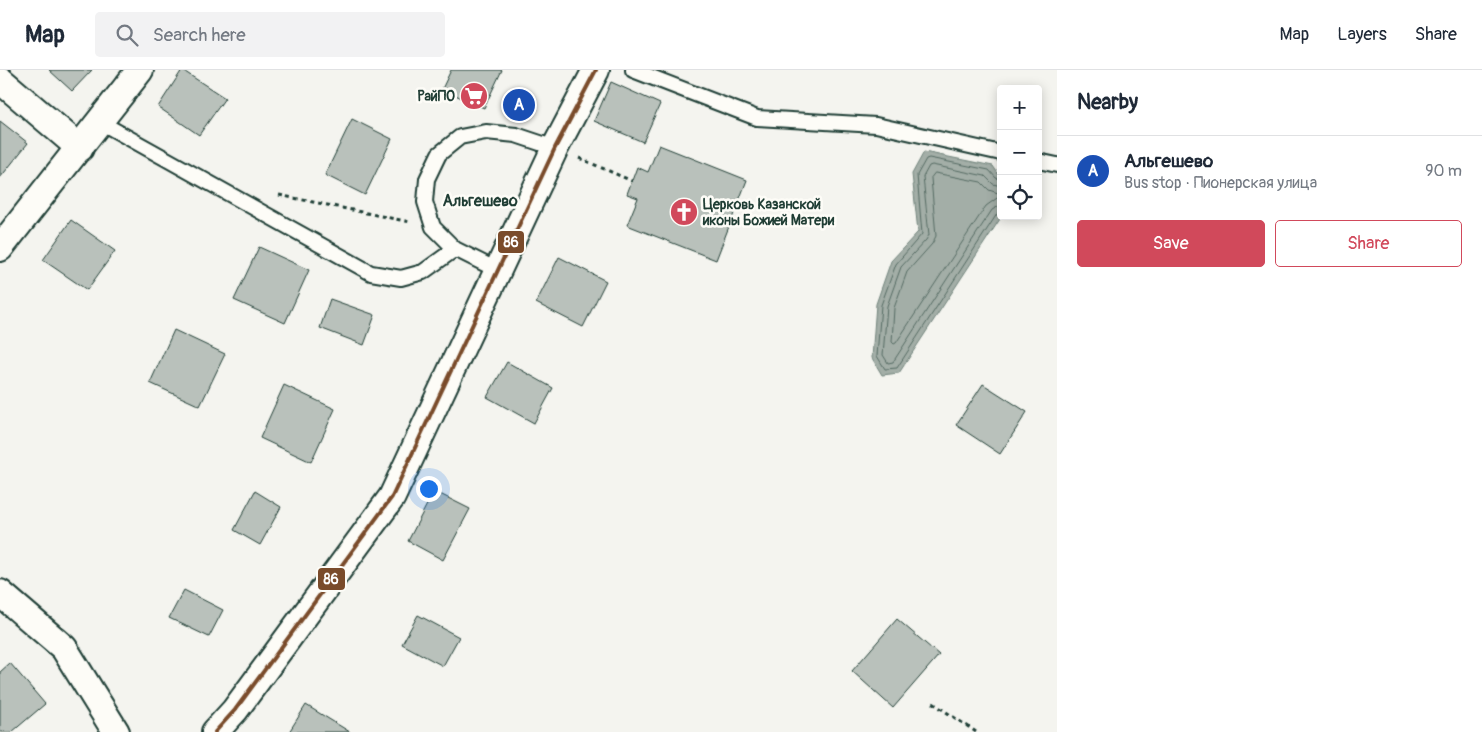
<!DOCTYPE html>
<html lang="en">
<head>
<meta charset="utf-8">
<style>
	:root { --surface:#fff; --page:#f2f2f3; --text:#1f2937; --muted:#747a83; --line:#e0e1e3; --accent:#d1495b }
	body { margin:0; font-family:Pangolin,sans-serif; background:var(--page); color:var(--text) }
	.controls { position:absolute; right:15px; top:15px; display:grid; overflow:hidden; border-radius:5px; box-shadow:0 2px 12px #0003 }
	.controls button { width:45px; height:45px; display:grid; place-items:center; padding:0; border:0; border-bottom:1px solid var(--line); background:var(--surface); color:var(--text); font:25px sans-serif }
	.you { position:absolute; left:428px; top:418px; width:18px; height:18px; margin:-12px; border:4px solid #fff; border-radius:50%; background:#1a73e8; box-shadow:0 0 0 8px #1a73e833 }
	.badge { display:grid; place-items:center; width:32px; height:32px; border-radius:50%; background:var(--accent); color:#fff; font-size:16px; font-weight:700 }
	.pin { position:absolute; translate:-50% -50%; border:2px solid #fff; box-shadow:0 1px 5px #0006 }
	.list { margin:0; padding:0; list-style:none }
	h2 { display:flex; justify-content:space-between; align-items:center; height:65px; margin:0; padding:0 20px; font-size:21px }
	h2 small { font-size:16px; font-weight:400; color:var(--muted) }
	.list li { display:grid; grid-template-columns:32px 1fr auto; gap:15px; align-items:center; box-sizing:border-box; height:70px; padding:0 20px; border-top:1px solid var(--line) }
	.list b { display:block; font-size:19px; white-space:nowrap }
	.list p { margin:0; font-size:16px; white-space:nowrap; color:var(--muted) }
	.list em { font-size:16px; font-style:normal; color:var(--muted) }
	.actions { display:flex; gap:10px; padding:15px 20px }
	.actions a { flex:1; padding:11px 0; border:1px solid var(--accent); border-radius:5px; text-align:center; font-size:18px; color:var(--accent) }
	.actions .main { background:var(--accent); color:#fff }
	.icon { flex:none; width:28px; height:28px; fill:none; stroke:currentColor; stroke-width:2; stroke-linecap:round; stroke-linejoin:round }
	.map { position:relative; flex:none; width:1057px; height:662px; overflow:hidden }
	header { display:flex; align-items:center; gap:30px; box-sizing:border-box; height:70px; padding:0 25px; background:var(--surface); border-bottom:1px solid var(--line) }
	header strong { font-size:24px }
	nav { display:flex; gap:28px; margin-inline-start:auto; font-size:18px }
	.search { width:350px; height:45px; background:var(--page); display:flex; align-items:center; gap:12px; box-sizing:border-box; padding:0 18px; border-radius:5px; color:var(--muted); font-size:19px }
	main { display:flex }
	aside { flex:1; background:var(--surface) }
	.map>svg:first-child { display:block }
</style>
</head>
<body>
<header>
<strong>Map</strong>
<div class="search"><svg class="icon" aria-label="search" viewBox="0 0 24 24"><circle cx="10" cy="10" r="6"/><path d="M15 15l6 6"/></svg>Search here</div>
<nav><a>Map</a><a>Layers</a><a>Share</a></nav>
</header>
<main>
<div class="map">
<svg width="1057" height="662" viewBox="0 0 1057 662">
	<rect width="100%" height="100%" fill="#f4f4ef"/>
	<filter id="ink" filterUnits="userSpaceOnUse"><feTurbulence type="fractalNoise" baseFrequency=".02" numOctaves="2"/><feDisplacementMap in="SourceGraphic" scale="10" xChannelSelector="R" yChannelSelector="G"/><feConvolveMatrix kernelMatrix="1 2 1 2 8 2 1 2 1" color-interpolation-filters="sRGB"/></filter>
	<g filter="url(#ink)">
		<path fill="#a3aea7" stroke="#6e8179" d="M924 82 993 96 1001 108 1002 146 899 303 882 305 872 288 876 234 891 191 918 162 912 104Z"/>
		<g fill="none" stroke-linecap="round" stroke-linejoin="round">
			<path stroke="#546a62" stroke-width="1" d="M935 103 981 112 989 120 998 123 1000 126 986 136 896 273 894 274 892 272 894 238 907 202 932 174 936 166 931 108Z
				M1001 109 996 108 989 100 929 88 926 89 917 105 922 164 896 194 881 235 877 286 885 299 897 298 997 144 1001 141
				M1001 116 993 114 985 106 932 95 929 96 923 107 929 165 926 170 901 197 887 236 883 285 888 293 893 292 992 140 1001 135"/>
		</g>
		<path fill="#b9c1bb" stroke="#1f3d34" d="M49 0H92L72 21Z
			M182 0 225 28 199 65 158 37Z
			M451 0H502L484 38 442 19Z
			M611 12 660 34 643 72 594 51Z
			M352 49 392 69 365 125 325 105Z
			M0 51 28 73 0 108Z
			M659 75 747 110 716 190 627 155 638 128 627 124 637 97 648 102Z
			M71 150 115 181 87 220 43 190Z
			M259 177 309 200 285 253 234 230Z
			M559 187 606 211 583 257 536 233Z
			M330 229 375 245 364 275 320 258Z
			M174 260 225 284 200 336 150 313Z
			M507 292 553 318 534 353 487 327Z
			M983 314 1027 342 1000 384 956 355Z
			M284 315 335 339 311 392 260 368Z
			M255 421 281 437 260 475 234 460Z
			M434 421 470 439 443 490 408 471Z
			M184 520 223 540 209 567 169 548Z
			M418 545 459 567 443 596 402 574Z
			M897 549 939 585 893 638 852 601Z
			M10 593 45 634 12 662H0V602Z
			M306 635 350 662H289Z"/>
		<g fill="none" stroke-linecap="round" stroke-linejoin="round">
			<defs>
				<path id="lane" d="M633 0 757 48 876 55 1001 83
					M100 52 371 203 401 208 423 202 455 179
					M1038 91 1057 95
					M497 200 455 179 433 157 425 132 427 109 439 84 460 67 486 62 516 65 555 78"/>
				<path id="street" d="M0 10 80 78
					M0 178 140 0
					M0 523 64 578 116 662
					M215 662 235 640 392 427 555 78 596 0"/>
			</defs>
			<use href="#lane" stroke="#1f3d34" stroke-width="18"/>
			<use href="#street" stroke="#1f3d34" stroke-width="30"/>
			<path stroke="#1f3d34" stroke-width="3" stroke-dasharray="4 4" stroke-linecap="butt" d="M579 88 632 111
				M279 125 410 152
				M933 633 976 662"/>
			<use href="#lane" stroke="#fdfcf7" stroke-width="14"/>
			<use href="#street" stroke="#fdfcf7" stroke-width="26"/>
			<defs>
				<path id="bus-1" d="M215 662 235 640 392 427 555 78 596 0"/>
			</defs>
			<use href="#bus-1" stroke="#fdfcf7" stroke-width="8"/>
			<use href="#bus-1" stroke="#7a4b2a" stroke-width="4"/>
		</g>
	</g>
	<defs>
		<symbol id="supermarket-disc" viewBox="-11 -11 22 22"><circle r="9.5" fill="#d1495b" stroke="#fdfcf7"/><path d="M-6-5.5h2.5l.6 2H6L4.5 2H-2.5L-4.4-4H-6ZM-1.5 3.2a1.3 1.3 0 1 0 .1 0ZM3 3.2a1.3 1.3 0 1 0 .1 0Z" fill="#fff"/></symbol>
		<symbol id="church-disc" viewBox="-11 -11 22 22"><circle r="9.5" fill="#d1495b" stroke="#fdfcf7"/><path d="M-1.2-6h2.4v3.5h3.3v2.4h-3.3V6h-2.4V-.1h-3.3v-2.4h3.3Z" fill="#fff"/></symbol>
	</defs>
	<g fill-rule="evenodd">
		<use href="#supermarket-disc" x="458" y="10" width="32" height="32"/>
		<use href="#church-disc" x="668" y="126" width="32" height="32"/>
	</g>
	<g text-anchor="middle" stroke-width="5" stroke-linejoin="round" paint-order="stroke">
		<g font-size="14" font-weight="bold" fill="#1f3d34" stroke="#fdfcf7" text-anchor="end">
			<text x="455" y="31">РайПО</text>
			<text x="703" y="139" text-anchor="start">Церковь Казанской<tspan x="703" dy="16">иконы Божией Матери</tspan></text>
		</g>
		<g font-size="16" font-weight="bold" fill="#1f3d34" stroke="#fdfcf7">
			<text x="480" y="136">Альгешево</text>
		</g>
	</g>
	<g stroke="#fdfcf7" stroke-width="2">
		<rect x="497" y="160" width="28" height="24" rx="5" fill="#7a4b2a"/>
		<rect x="317" y="497" width="29" height="24" rx="5" fill="#7a4b2a"/>
	</g>
	<g font-size="14" text-anchor="middle" font-weight="bold" fill="#fff">
		<text x="511" y="177">86</text>
		<text x="331" y="514">86</text>
	</g>
</svg>
<div class="controls">
<button>+</button>
<button>−</button>
<button><svg class="icon" aria-label="locate" viewBox="0 0 24 24"><circle cx="12" cy="12" r="6"/><path d="M12 2v4M12 18v4M2 12h4M18 12h4"/></svg></button>
</div>
<div class="you"></div>
<div class="pin badge" style="left:519px;top:35px;background:#1a4fb4">A</div>
</div>
<aside>
<h2>Nearby<small></small></h2>
<ul class="list">
<li><span class="badge" style="background:#1a4fb4">A</span><div><b>Альгешево</b><p>Bus stop · Пионерская улица</p></div><em>90 m</em></li>
</ul>
<div class="actions"><a class="main">Save</a><a>Share</a></div>
</aside>
</main>
</body>
</html>
